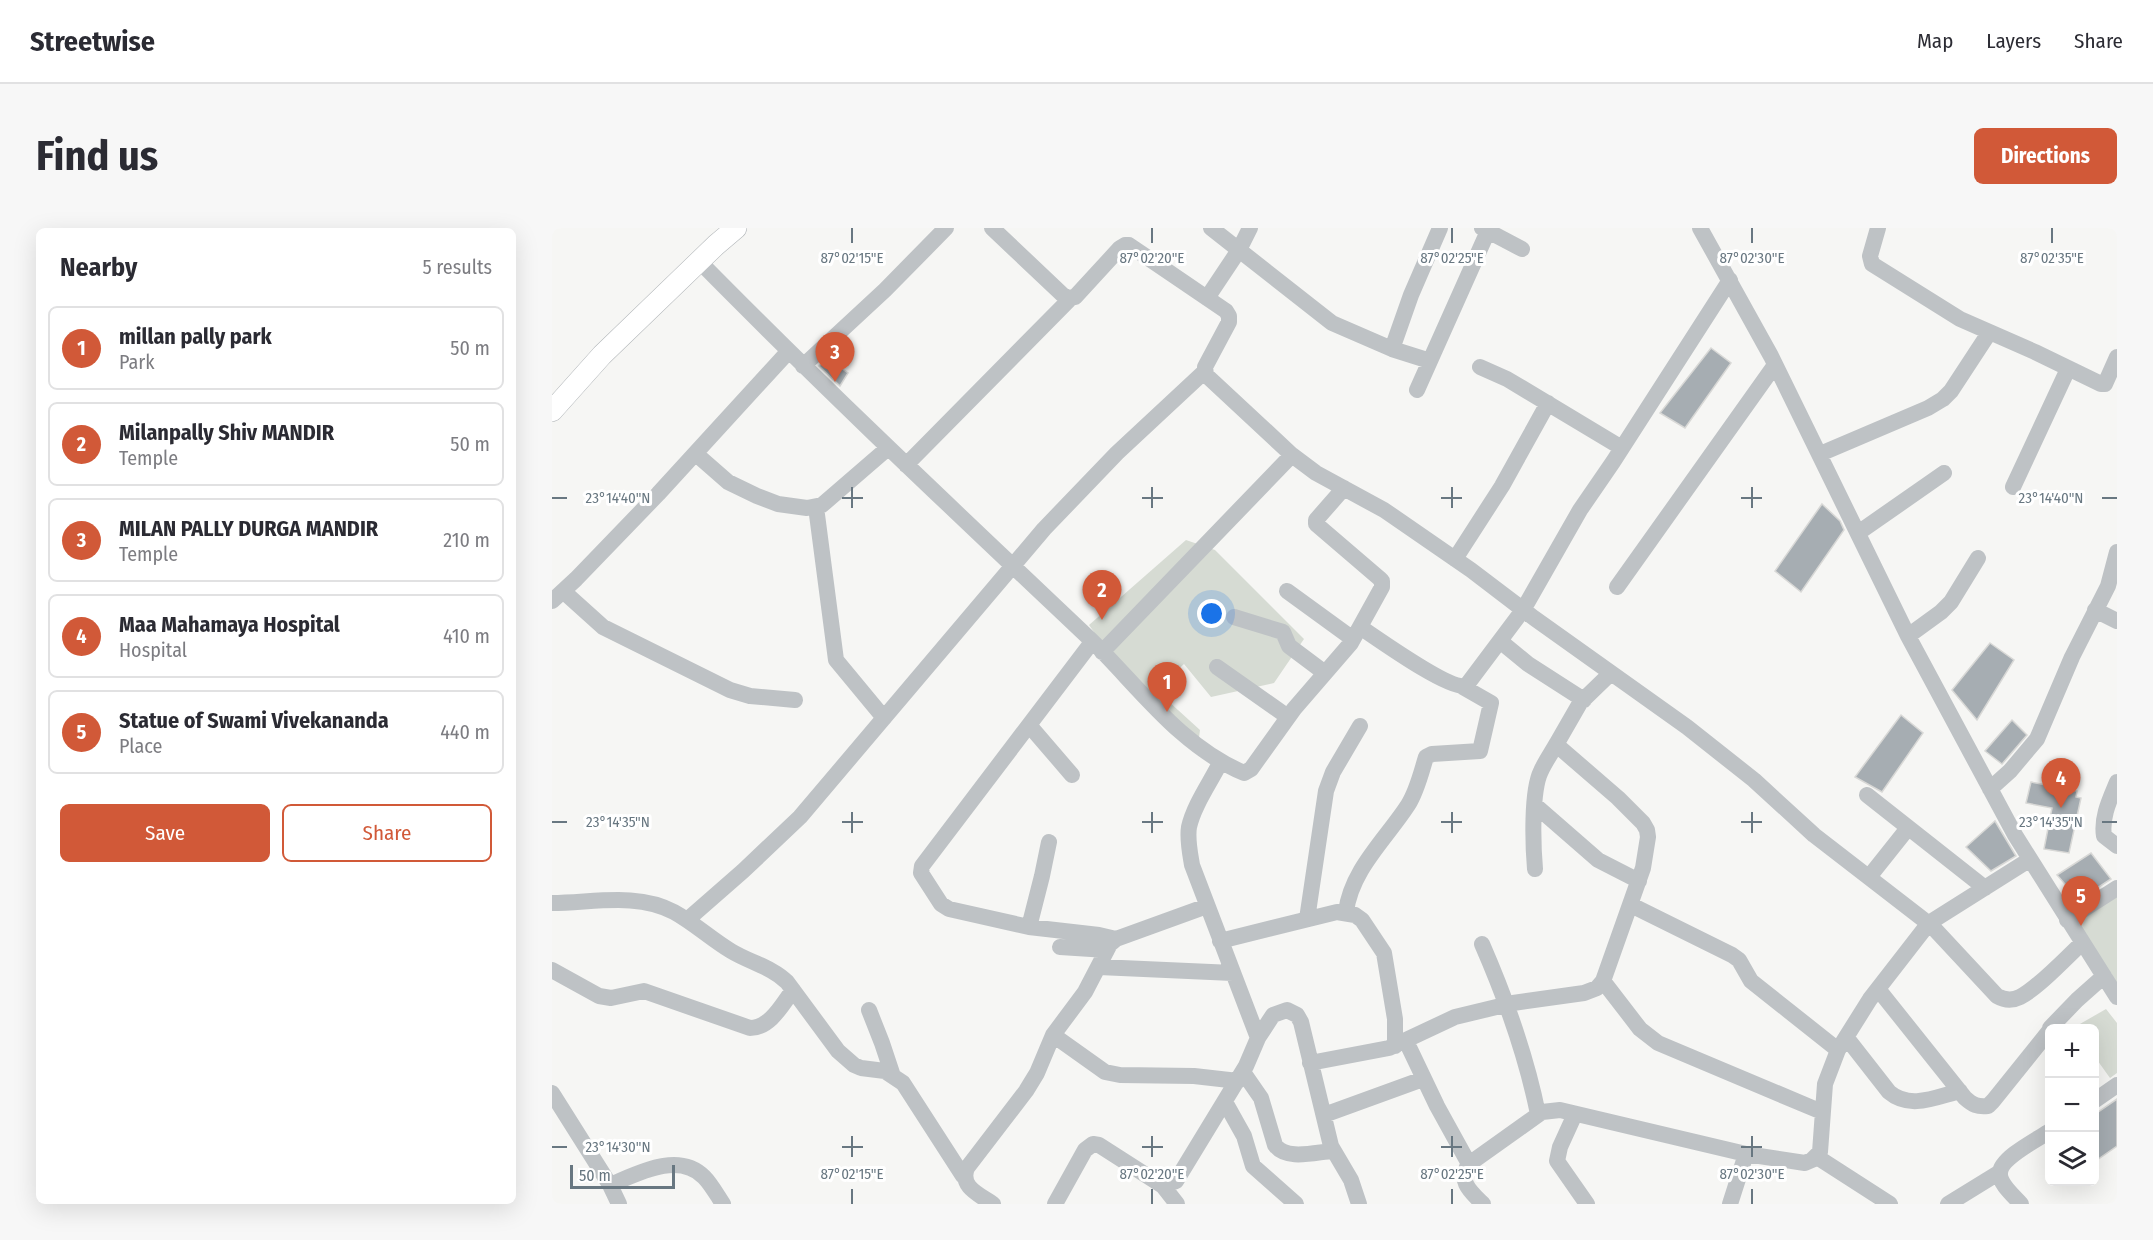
<!DOCTYPE html>
<html lang="en">
<head>
<meta charset="utf-8">
<style>
	:root { --surface:#fff; --page:#f7f7f7; --text:#2b2b33; --muted:#7c7c81; --line:#e1e1e2; --accent:#d15938 }
	body { margin:0; font-family:"Fira Sans Condensed",sans-serif; background:var(--page); color:var(--text) }
	.controls { position:absolute; right:18px; bottom:18px; display:grid; overflow:hidden; border-radius:9px; box-shadow:0 6px 24px #0002 }
	.controls button { width:54px; height:54px; display:grid; place-items:center; padding:0; border:0; border-bottom:2px solid var(--line); background:var(--surface); color:var(--text); font:30px sans-serif }
	.scale { position:absolute; left:18px; bottom:15px; width:105px; box-sizing:border-box; padding-left:6px; border:3px solid #687781; border-top:0; font-size:16px; line-height:21px; white-space:nowrap; color:#687781; -webkit-text-stroke:4px #fff; paint-order:stroke }
	.you { position:absolute; left:660px; top:386px; width:21px; height:21px; margin:-15px; border:4px solid #fff; border-radius:50%; background:#1a73e8; box-shadow:0 0 0 9px #1a73e833 }
	.badge { display:grid; place-items:center; width:39px; height:39px; border-radius:50%; background:var(--accent); color:#fff; font-size:20px; font-weight:700 }
	.pin { position:absolute; translate:-50% -50px; filter:drop-shadow(0 2px 3px #0008) }
	.pin::after { content:''; position:absolute; top:32px; width:21px; height:18px; background:inherit; clip-path:polygon(0 0,100% 0,50% 100%) }
	.list { margin:0; padding:0; list-style:none }
	h2 { display:flex; justify-content:space-between; align-items:center; height:78px; margin:0; padding:0 24px; font-size:26px }
	h2 small { font-size:20px; font-weight:400; color:var(--muted) }
	.list li { display:grid; grid-template-columns:39px 1fr auto; gap:18px; align-items:center; box-sizing:border-box; height:84px; margin:0 12px 12px; padding:0 12px; border:2px solid var(--line); border-radius:9px }
	.list b { display:block; font-size:22px; white-space:nowrap }
	.list p { margin:0; font-size:20px; white-space:nowrap; color:var(--muted) }
	.list em { font-size:20px; font-style:normal; color:var(--muted) }
	.actions { display:flex; gap:12px; padding:18px 24px }
	.actions a { flex:1; padding:14px 0; border:2px solid var(--accent); border-radius:9px; text-align:center; font-size:21px; color:var(--accent) }
	.actions .main { background:var(--accent); color:#fff }
	.icon { flex:none; width:33px; height:33px; fill:none; stroke:currentColor; stroke-width:2; stroke-linecap:round; stroke-linejoin:round }
	.map { position:relative; flex:none; width:1565px; height:976px; overflow:hidden; border-radius:9px }
	header { display:flex; align-items:center; gap:36px; box-sizing:border-box; height:84px; padding:0 30px; background:var(--surface); border-bottom:2px solid var(--line) }
	header strong { font-size:28px }
	nav { display:flex; gap:33px; margin-inline-start:auto; font-size:21px }
	.intro { display:flex; align-items:center; justify-content:space-between; box-sizing:border-box; height:144px; padding:0 36px }
	h1 { margin:0; font-size:42px }
	.button { padding:15px 27px; border-radius:9px; background:var(--accent); color:#fff; font-size:21px; font-weight:700 }
	main { display:flex; gap:36px; padding:0 36px }
	aside { flex:1; background:var(--surface); border-radius:9px; box-shadow:0 6px 24px #0002 }
	.map>svg:first-child { display:block }
</style>
</head>
<body>
<header>
<strong>Streetwise</strong>
<nav><a>Map</a><a>Layers</a><a>Share</a></nav>
</header>
<div class="intro"><h1>Find us</h1><a class="button">Directions</a></div>
<main>
<aside>
<h2>Nearby<small>5 results</small></h2>
<ul class="list">
<li><span class="badge">1</span><div><b>millan pally park</b><p>Park</p></div><em>50 m</em></li>
<li><span class="badge">2</span><div><b>Milanpally Shiv MANDIR</b><p>Temple</p></div><em>50 m</em></li>
<li><span class="badge">3</span><div><b>MILAN PALLY DURGA MANDIR</b><p>Temple</p></div><em>210 m</em></li>
<li><span class="badge">4</span><div><b>Maa Mahamaya Hospital</b><p>Hospital</p></div><em>410 m</em></li>
<li><span class="badge">5</span><div><b>Statue of Swami Vivekananda</b><p>Place</p></div><em>440 m</em></li>
</ul>
<div class="actions"><a class="main">Save</a><a>Share</a></div>
</aside>
<div class="map">
<svg width="1565" height="976" viewBox="0 0 1565 976">
	<rect width="100%" height="100%" fill="#f6f6f4"/>
	<path fill="#d6dbd3" d="M634 312 663 322 752 411 722 455 659 469 632 436 604 462 648 502 646 517 591 476 543 409 542 404 537 397Z
		M1565 663V764L1520 701 1539 680Z
		M1554 781 1565 795V845L1558 850 1543 829 1542 800H1521Z"/>
	<path fill="#a6adb2" stroke="#d8d8d6" stroke-width="1.5" d="M1159 120 1179 135 1133 200 1108 185Z
		M275 130 296 145 288 158 267 138Z
		M1270 276 1288 293 1292 302 1249 364 1223 343Z
		M1438 415 1462 432 1425 492 1400 462Z
		M1349 487 1371 505 1330 564 1303 549Z
		M1460 492 1475 507 1450 536 1433 523Z
		M1479 554 1525 563 1524 569 1529 570 1517 625 1492 621 1500 580 1474 575Z
		M1443 593 1464 628 1439 643 1414 619Z
		M1539 625 1559 651 1527 672 1505 647Z
		M1565 871V918L1542 934V887Z"/>
	<g fill="none" stroke-linecap="round" stroke-linejoin="round">
		<defs>
			<path id="major" d="M0 183 50 127 164 17 184 0"/>
		</defs>
		<use href="#major" stroke="#b2b6b9" stroke-width="22"/>
		<path stroke="#bec2c5" stroke-width="16" d="M440 0 514 70 523 69 568 20 573 17H577L674 83 677 88V94L653 139 654 147 740 227 764 245 832 282 919 342 982 390 1135 499 1202 552 1262 607 1372 692 1377 695 1385 690 1477 632
			M659 0 780 95 840 121 878 133
			M930 0 970 21
			M1148 0 1219 128 1356 408 1463 607 1565 769
			M1326 0 1318 28 1320 36 1408 91 1483 124 1549 156H1553L1565 129
			M147 33C275 163 407 287 539 412 587 459 628 518 692 545L699 541 742 481 799 415 830 359V353L827 350 764 296V292L792 260
			M655 70 687 22 698 0
			M840 121 859 67 888 0
			M251 138 333 62 394 0
			M928 139 955 151 1070 220
			M865 162 936 3
			M144 226 176 254 205 268 226 276 255 280 270 277 336 220
			M1268 226 1376 180 1391 171 1399 163 1437 105
			M354 237 518 71
			M1461 259 1516 141
			M264 279 284 432 332 490
			M1306 305 1392 245
			M903 331 950 258 996 175
			M1065 359 1223 137
			M11 363 51 399 178 462 198 468 243 472
			M735 363 801 411
			M0 373 24 351 106 266 236 124
			M1543 382 1565 393
			M682 389 731 404 737 418 773 445
			M808 399C826 411 897 462 914 458L971 382 1028 282 1061 234 1178 52
			M1356 408 1389 384 1399 374 1426 330
			M948 413 976 436 1032 472
			M540 414 370 638 369 645 389 676 397 681 477 699 547 707 564 711
			M550 424 740 227
			M665 439 736 489
			M477 497 520 547
			M668 535C658 555 642 577 637 599 635 611 638 625 640 637L706 810
			M1565 554C1558 571 1549 589 1552 608L1565 618
			M1438 561 1458 543 1485 511 1520 429 1556 358 1565 324
			M1315 567 1433 660
			M984 578 1046 632 1087 653
			M983 641C981 618 979 563 989 543 993 534 1000 524 1005 515
			M1317 649 1356 600
			M0 675C40 675 85 664 122 684 142 695 159 711 179 723 197 734 220 739 235 754L286 823 302 837 309 840 333 843 351 855 411 948
			M1079 677 1180 727 1187 732 1199 753 1286 822
			M794 684C799 642 834 611 856 577 865 563 869 545 874 529L880 526 928 523 939 475 911 459
			M755 691 774 563 781 544 808 498
			M135 692 191 643 248 589 492 301 565 225 652 144
			M1515 692 1565 660
			M477 699 490 648 497 614
			M668 713 785 684 803 687 810 692 832 725 843 791V818
			M930 716C954 771 974 827 986 886
			M508 719 555 722
			M547 739 681 745
			M0 742 47 768 59 770 92 763 198 800C218 800 230 777 241 762
			M1051 753 1088 801 1106 815 1270 884
			M1326 761 1413 870C1421 877 1425 879 1436 878L1441 873 1498 802
			M317 782 330 815 340 845
			M1498 800 1525 772 1552 748
			M501 807 553 844 568 847 642 848 686 853
			M1294 809 1337 864C1358 882 1384 869 1408 863
			M854 813 885 878 917 936
			M758 835 837 820 903 789 961 775 1032 765 1045 760 1051 753 1091 640 1096 609 1095 602 1091 595 1066 570 1007 519 1005 515 1028 475 1059 445
			M691 844 709 870 723 917C734 933 764 924 781 923
			M0 865 58 957 67 976
			M1542 873 1565 857
			M673 874 692 908 701 938 744 976
			M1023 886 1008 919 1005 933 1035 976
			M772 887 871 851
			M1265 929 1338 976
			M58 957C85 946 126 923 152 949 159 956 165 967 171 976
			M611 958 625 976
			M441 976C428 967 407 959 415 940L474 863 485 845 501 807 533 764 558 716 564 711 655 678
			M503 976 533 922 541 916 547 917 611 958 624 953 694 838 706 810 721 787 735 782 745 787 749 794 779 918 799 952 807 976
			M931 976C919 964 905 953 917 936L990 884 1008 882 1194 926
			M1178 976 1194 926 1253 935 1260 932 1268 924 1273 856 1286 822 1318 771 1377 695 1445 768C1452 772 1460 773 1468 769 1486 760 1514 730 1530 715
			M1396 976 1448 944
			M1469 976C1462 968 1447 956 1448 945 1448 930 1486 911 1498 903"/>
		<use href="#major" stroke="#fff" stroke-width="21"/>
	</g>
	<path fill="none" stroke="#687781" stroke-width="2" d="M300 0V15M600 0V15M900 0V15M1200 0V15M1500 0V15M300 259V280M600 259V280M900 259V280M1200 259V280M0 270H15M290 270H311M590 270H611M889 270H910M1189 270H1210M1550 270H1565M300 584V605M600 584V605M900 584V605M1200 584V605M0 594H15M290 594H311M590 594H611M889 594H910M1189 594H1210M1550 594H1565M300 908V929M600 908V929M900 908V929M1200 908V929M0 919H15M290 919H311M590 919H611M889 919H910M1189 919H1210M300 961V976M600 961V976M900 961V976M1200 961V976"/>
	<g font-size="15" text-anchor="middle" fill="#687781" stroke="#fff" stroke-width="6" stroke-linejoin="round" paint-order="stroke">
		<text x="300" y="35">87°02'15"E</text>
		<text x="600" y="35">87°02'20"E</text>
		<text x="900" y="35">87°02'25"E</text>
		<text x="1200" y="35">87°02'30"E</text>
		<text x="1500" y="35">87°02'35"E</text>
		<text x="66" y="275">23°14'40"N</text>
		<text x="1499" y="275">23°14'40"N</text>
		<text x="66" y="599">23°14'35"N</text>
		<text x="1499" y="599">23°14'35"N</text>
		<text x="66" y="924">23°14'30"N</text>
		<text x="300" y="951">87°02'15"E</text>
		<text x="600" y="951">87°02'20"E</text>
		<text x="900" y="951">87°02'25"E</text>
		<text x="1200" y="951">87°02'30"E</text>
	</g>
</svg>
<div class="controls">
<button>+</button>
<button>−</button>
<button><svg class="icon" aria-label="layers" viewBox="0 0 24 24"><path d="M12 4l9 5-9 5-9-5zM3 14l9 5 9-5"/></svg></button>
</div>
<div class="scale">50 m</div>
<div class="you"></div>
<div class="pin badge" style="left:615px;top:484px">1</div>
<div class="pin badge" style="left:550px;top:392px">2</div>
<div class="pin badge" style="left:283px;top:154px">3</div>
<div class="pin badge" style="left:1509px;top:580px">4</div>
<div class="pin badge" style="left:1529px;top:698px">5</div>
</div>
</main>
</body>
</html>
